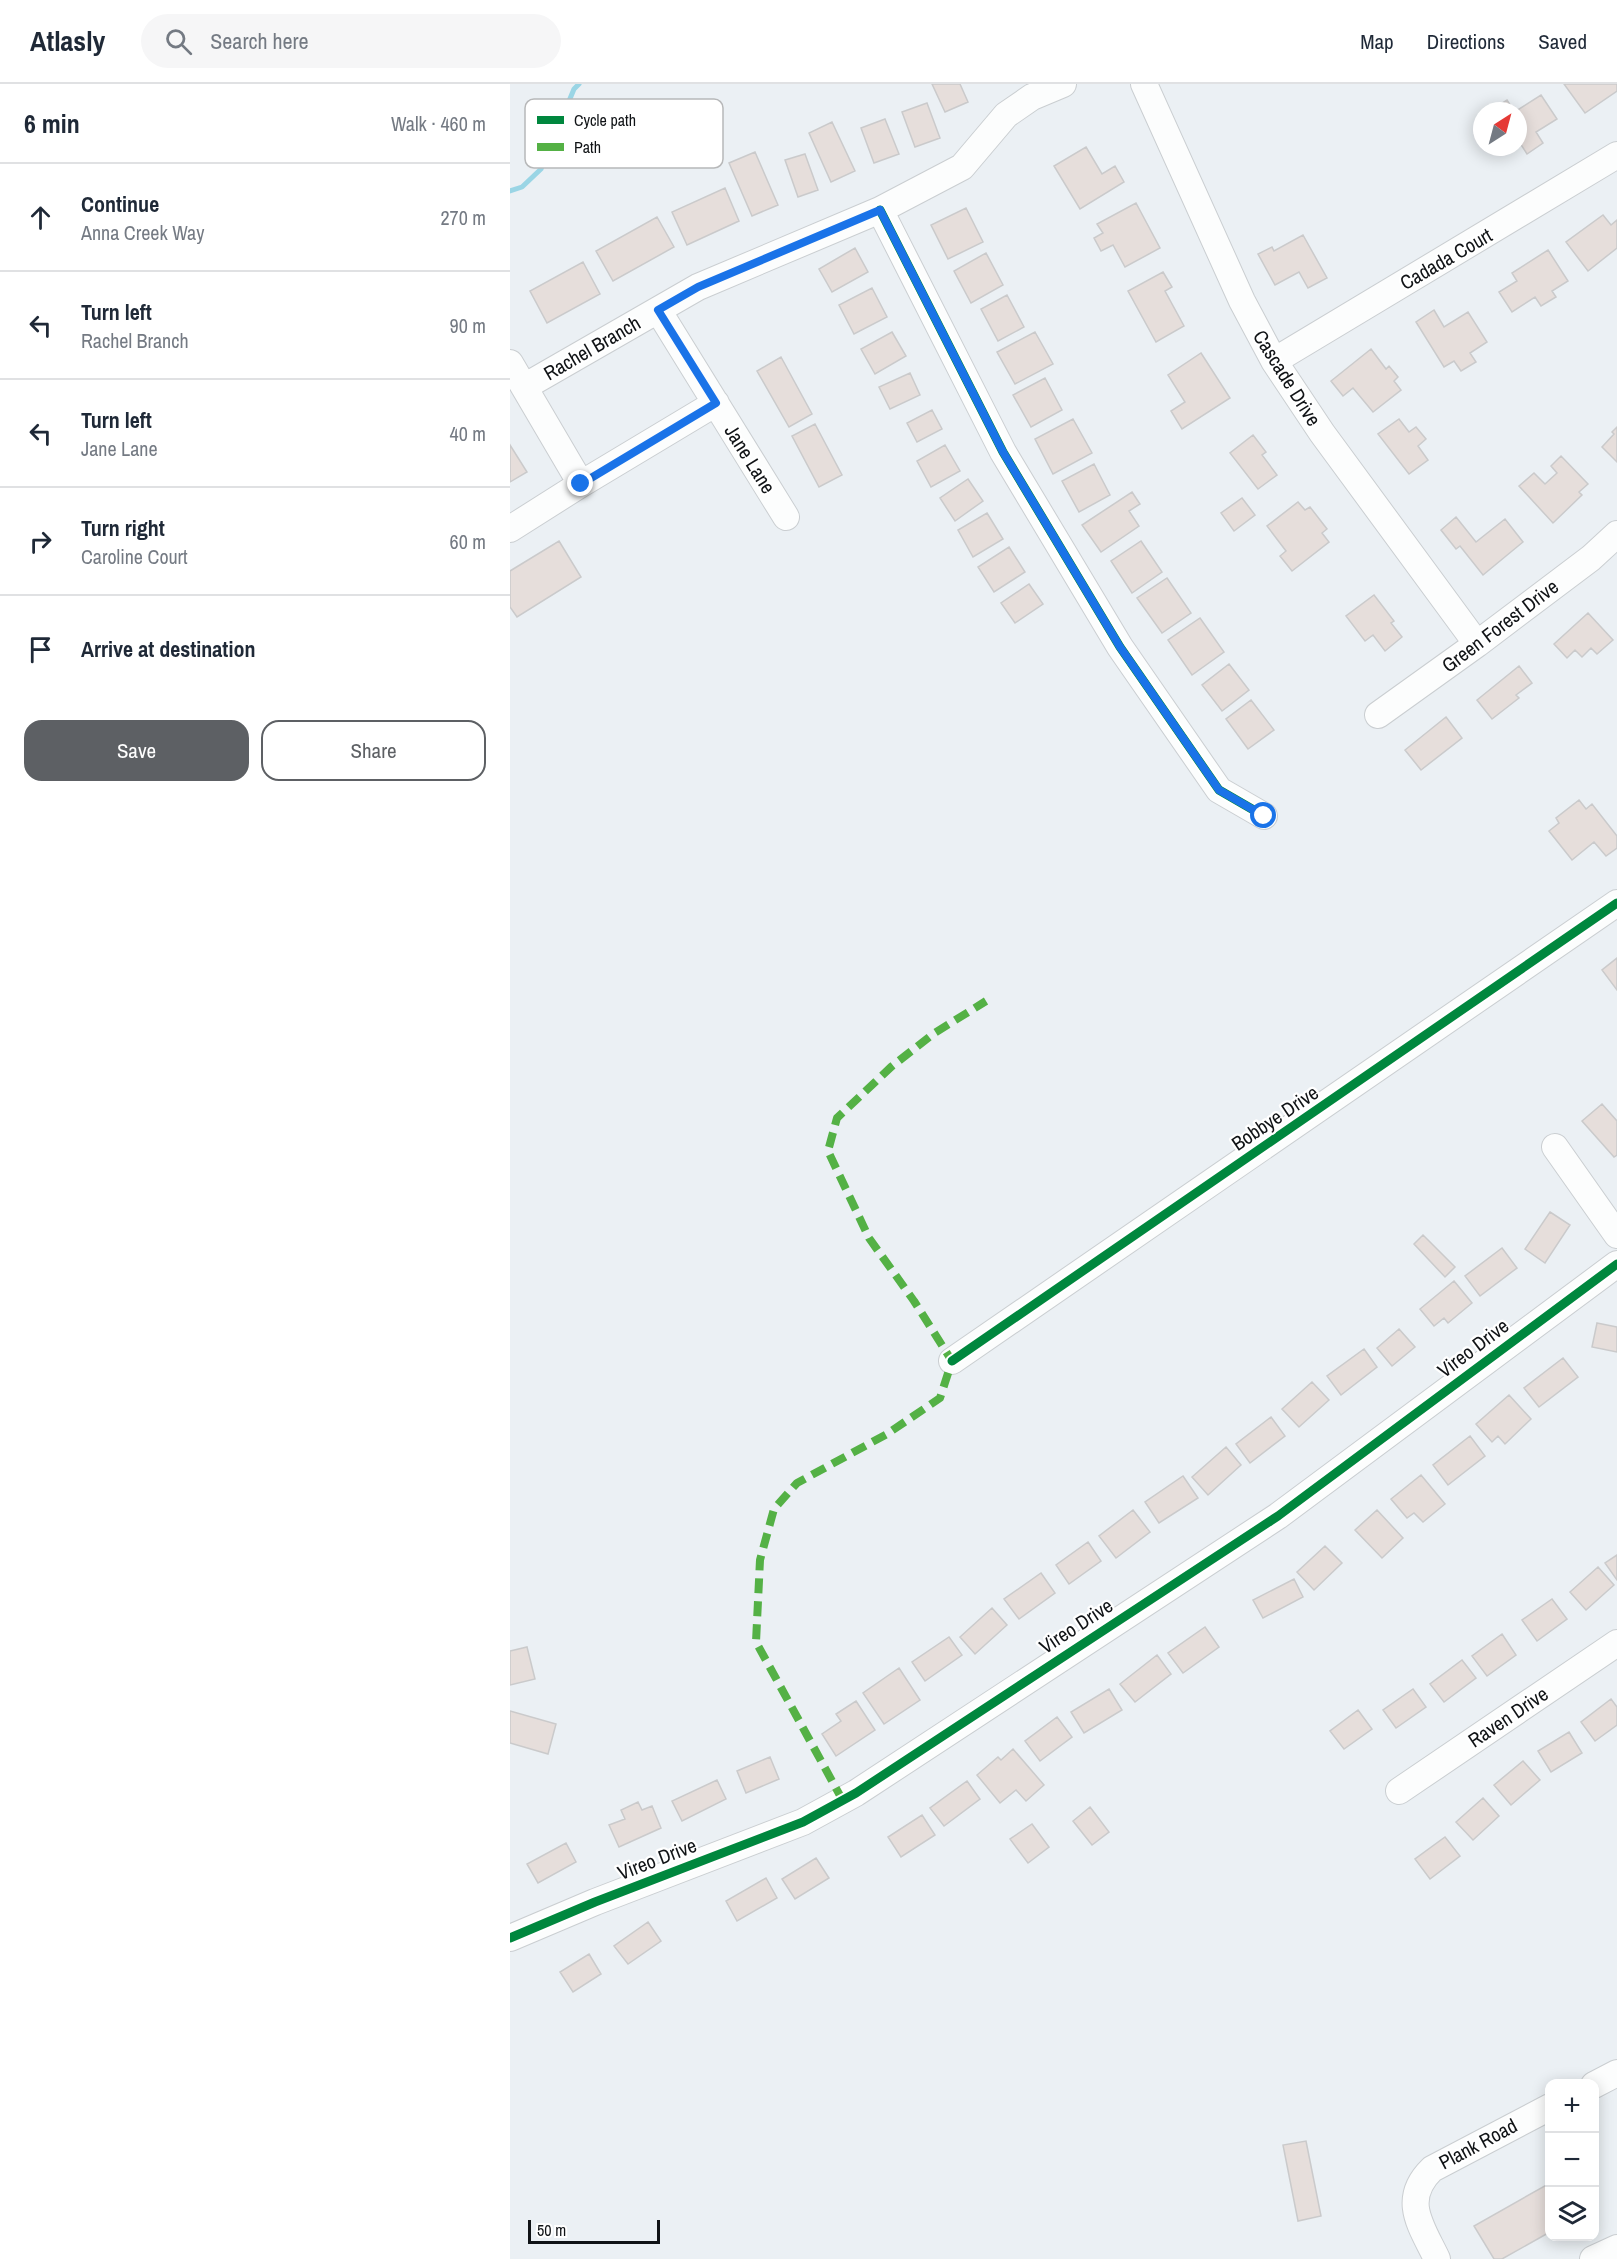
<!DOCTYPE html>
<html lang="en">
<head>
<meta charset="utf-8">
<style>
	:root { --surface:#fff; --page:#f6f6f7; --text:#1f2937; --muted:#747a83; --line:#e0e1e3; --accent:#5d6064 }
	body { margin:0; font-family:"Archivo Narrow",sans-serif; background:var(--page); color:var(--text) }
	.controls { position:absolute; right:18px; bottom:18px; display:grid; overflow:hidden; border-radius:12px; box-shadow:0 3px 15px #0003 }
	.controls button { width:54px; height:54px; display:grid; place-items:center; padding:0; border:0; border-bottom:2px solid var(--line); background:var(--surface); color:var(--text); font:30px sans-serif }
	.compass { position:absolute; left:963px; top:18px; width:54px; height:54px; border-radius:50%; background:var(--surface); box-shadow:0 3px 15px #0003; rotate:36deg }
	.scale { position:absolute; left:18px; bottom:15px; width:132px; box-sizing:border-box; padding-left:6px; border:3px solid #101316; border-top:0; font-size:16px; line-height:21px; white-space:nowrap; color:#101316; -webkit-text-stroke:4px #fff; paint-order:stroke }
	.stop { position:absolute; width:18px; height:18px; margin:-14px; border:4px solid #1a73e8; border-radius:50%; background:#fff }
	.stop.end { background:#1a73e8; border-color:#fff; box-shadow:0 2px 6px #0008 }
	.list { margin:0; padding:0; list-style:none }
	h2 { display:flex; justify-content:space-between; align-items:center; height:78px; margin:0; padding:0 24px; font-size:26px }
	h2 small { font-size:20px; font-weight:400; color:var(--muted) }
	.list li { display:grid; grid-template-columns:39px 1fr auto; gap:18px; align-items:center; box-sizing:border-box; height:108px; padding:0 24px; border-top:2px solid var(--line) }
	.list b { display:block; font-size:22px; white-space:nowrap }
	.list p { margin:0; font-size:20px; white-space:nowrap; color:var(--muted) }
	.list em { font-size:20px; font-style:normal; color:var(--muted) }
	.actions { display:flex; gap:12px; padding:18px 24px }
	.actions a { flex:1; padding:14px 0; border:2px solid var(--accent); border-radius:18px; text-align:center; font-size:21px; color:var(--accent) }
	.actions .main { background:var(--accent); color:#fff }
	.icon { flex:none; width:33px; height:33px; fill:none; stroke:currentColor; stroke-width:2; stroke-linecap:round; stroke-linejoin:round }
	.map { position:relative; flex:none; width:1107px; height:2175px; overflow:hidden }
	header { display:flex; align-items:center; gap:36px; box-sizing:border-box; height:84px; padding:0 30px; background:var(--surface); border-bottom:2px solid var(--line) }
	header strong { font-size:28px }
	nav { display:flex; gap:33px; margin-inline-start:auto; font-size:21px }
	.search { width:420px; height:54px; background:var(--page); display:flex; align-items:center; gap:15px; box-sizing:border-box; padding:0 21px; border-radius:33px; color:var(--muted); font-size:22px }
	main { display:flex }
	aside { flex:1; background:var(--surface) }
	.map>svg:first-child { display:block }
</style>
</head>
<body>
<header>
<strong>Atlasly</strong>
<div class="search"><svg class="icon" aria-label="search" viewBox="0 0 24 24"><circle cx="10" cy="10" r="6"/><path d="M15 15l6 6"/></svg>Search here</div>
<nav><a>Map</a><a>Directions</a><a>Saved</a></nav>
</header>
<main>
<aside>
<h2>6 min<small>Walk · 460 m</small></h2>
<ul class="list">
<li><svg class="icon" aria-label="ahead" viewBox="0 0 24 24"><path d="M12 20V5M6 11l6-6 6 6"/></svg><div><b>Continue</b><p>Anna Creek Way</p></div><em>270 m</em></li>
<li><svg class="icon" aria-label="left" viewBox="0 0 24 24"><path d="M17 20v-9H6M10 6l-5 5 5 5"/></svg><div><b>Turn left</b><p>Rachel Branch</p></div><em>90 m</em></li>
<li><svg class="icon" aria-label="left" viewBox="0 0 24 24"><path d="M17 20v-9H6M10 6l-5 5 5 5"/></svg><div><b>Turn left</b><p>Jane Lane</p></div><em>40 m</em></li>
<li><svg class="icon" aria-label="right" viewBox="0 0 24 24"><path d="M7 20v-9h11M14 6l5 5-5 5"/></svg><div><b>Turn right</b><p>Caroline Court</p></div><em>60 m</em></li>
<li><svg class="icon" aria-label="arrive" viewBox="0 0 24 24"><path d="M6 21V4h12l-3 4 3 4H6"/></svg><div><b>Arrive at destination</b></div></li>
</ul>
<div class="actions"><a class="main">Save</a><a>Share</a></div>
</aside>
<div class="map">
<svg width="1107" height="2175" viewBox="0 0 1107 2175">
	<rect width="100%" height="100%" fill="#ebf0f4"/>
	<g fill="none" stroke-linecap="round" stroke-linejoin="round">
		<path stroke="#9ad5e5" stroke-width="5" d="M0 107 12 103 31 85 64 5 69 0"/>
	</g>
	<path fill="#e6dedb" stroke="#cacacb" stroke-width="1.5" d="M422 0H450L458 18 435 28Z
		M1054 0H1107V7L1075 29Z
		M1031 11 1047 35 1026 48 1033 59 1017 70 1008 56V27H1006Z
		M997 16 1004 27H989L986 23Z
		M417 19 430 54 405 63 392 28Z
		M375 35 389 70 364 79 351 44Z
		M322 38 345 87 321 98 299 49Z
		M576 63 592 90 605 82 614 98 570 125 544 82Z
		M245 68 268 121 242 132 219 79Z
		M295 70 308 106 288 113 275 76Z
		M215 104 229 137 177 161 162 128Z
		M626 119 650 164 615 183 603 161 591 167 584 154 593 149 587 140Z
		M456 124 473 158 438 175 421 141Z
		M1093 131 1101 141 1107 136V164L1078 187 1056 158Z
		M147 133 164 163 103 197 86 167Z
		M793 151 817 194 798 204 789 188 765 201 748 170 762 163 764 167Z
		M345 164 358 188 322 208 309 185Z
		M1038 166 1058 197 1042 207 1046 213 1031 222 1025 213 1002 228 989 208 1007 197 1002 189Z
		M476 169 493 201 461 219 444 187Z
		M73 178 90 210 37 239 20 207Z
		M653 188 662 203 655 207 674 242 646 258 618 207Z
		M362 204 377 233 344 250 329 221Z
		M497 211 514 243 488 257 471 225Z
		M924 226 934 243 958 228 977 258 960 269 966 278 951 287 944 277 934 283 906 238Z
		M382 248 396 272 365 290 351 265Z
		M525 248 543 280 505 300 487 268Z
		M861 265 876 285 879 282 888 293 884 297 891 306 863 328 843 304 833 312 821 297Z
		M691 269 720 314 672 345 661 327 675 318 658 291Z
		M271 273 302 330 279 343 247 287Z
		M400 289 410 311 380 325 369 303Z
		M535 294 552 326 521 343 503 311Z
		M422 326 432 345 407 358 397 339Z
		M563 335 582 369 543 390 525 355Z
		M889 335 899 348 906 343 916 355 908 362 918 376 899 390 868 350Z
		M305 340 332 391 309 403 282 352Z
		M1107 343V378L1092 363 1104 350 1102 348Z
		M743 351 756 368 752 371 767 391 748 405 720 369Z
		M0 361 17 388 0 398Z
		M435 361 450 387 421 403 407 377Z
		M1051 372 1078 400 1069 408 1072 411 1043 439 1009 402 1024 389 1035 400 1047 389 1041 382Z
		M584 380 600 411 569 428 552 397Z
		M458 395 473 417 445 437 430 414Z
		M622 408 630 420 619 427 629 442 591 468 572 441Z
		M732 414 745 431 724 447 711 429Z
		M788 418 795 426 800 423 817 445 812 449 819 458 782 487 770 472 776 467 757 442Z
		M477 429 493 455 463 473 448 446Z
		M946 433 966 458 995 435 1013 458 973 491 950 462 946 465 931 446Z
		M49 457 71 493 7 533 0 523V487Z
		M631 457 652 488 622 509 601 477Z
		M499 463 515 488 484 508 468 483Z
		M657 494 681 529 652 549 627 514Z
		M519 500 533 520 505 539 491 519Z
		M864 511 884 537 881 539 892 553 875 567 863 551 855 557 836 532Z
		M1078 529 1103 556 1087 570 1081 564 1072 573 1065 566 1057 574 1044 560Z
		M690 534 714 568 682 591 658 556Z
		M719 580 739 606 712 627 692 601Z
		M1009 582 1022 599 1006 611 1009 614 982 635 967 616Z
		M741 616 764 646 738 665 716 635Z
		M936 633 952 654 911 686 895 666Z
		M1069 716 1076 725 1082 720 1107 752V764L1096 772 1084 758 1062 776 1039 747 1049 739 1046 734Z
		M1107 874V906L1092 886Z
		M1092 1020 1107 1037V1071L1104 1073 1072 1037Z
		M1040 1128 1060 1141 1035 1179 1015 1165Z
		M913 1151 945 1183 935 1193 904 1160Z
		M992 1164 1007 1184 970 1212 955 1192Z
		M944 1197 962 1219 938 1239 934 1234 924 1242 910 1225Z
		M1087 1239 1107 1243V1268L1082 1263Z
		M889 1245 905 1263 882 1282 867 1264Z
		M854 1265 867 1283 831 1311 817 1292Z
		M1053 1274 1068 1293 1029 1323 1014 1304Z
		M802 1298 819 1316 789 1343 772 1325Z
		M999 1311 1021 1335 995 1360 988 1352 982 1358 966 1340Z
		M761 1333 775 1352 740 1379 726 1360Z
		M960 1352 975 1372 938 1401 923 1381Z
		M716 1363 731 1381 698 1411 682 1393Z
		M911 1391 935 1420 913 1438 904 1429 897 1434 881 1415Z
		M673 1392 688 1414 649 1439 635 1418Z
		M623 1426 640 1448 606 1474 589 1452Z
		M867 1426 893 1454 872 1474 845 1446Z
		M578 1458 591 1477 559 1500 546 1481Z
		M815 1462 832 1479 804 1506 787 1488Z
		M1107 1471V1496L1095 1479Z
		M1088 1483 1104 1501 1076 1526 1060 1508Z
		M531 1489 545 1509 509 1535 494 1515Z
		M784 1495 793 1513 753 1534 743 1516Z
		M1042 1515 1057 1535 1027 1557 1012 1536Z
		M482 1524 497 1541 465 1570 450 1553Z
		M695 1543 709 1563 673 1589 658 1569Z
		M992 1550 1006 1571 977 1592 962 1572Z
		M439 1553 452 1571 415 1597 402 1578Z
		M17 1563 25 1595 0 1601V1567Z
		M647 1571 661 1590 625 1618 610 1600Z
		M952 1576 966 1594 934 1618 920 1600Z
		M389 1584 410 1616 374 1640 353 1609Z
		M599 1605 612 1626 574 1649 561 1628Z
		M903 1605 916 1623 886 1644 873 1626Z
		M1101 1615 1107 1623V1641L1085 1657 1071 1638Z
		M346 1617 365 1646 326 1672 312 1650 331 1637 326 1630Z
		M848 1626 862 1645 834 1665 820 1647Z
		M0 1627 46 1640 38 1670 0 1659Z
		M547 1633 562 1653 530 1677 515 1657Z
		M1059 1648 1072 1669 1041 1688 1028 1667Z
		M503 1665 534 1701 516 1717 506 1706 490 1719 467 1691 488 1673 491 1676Z
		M260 1673 269 1695 236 1709 227 1687Z
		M1013 1677 1030 1696 1001 1721 984 1701Z
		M207 1696 216 1715 172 1737 162 1717Z
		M457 1697 470 1715 434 1742 420 1724Z
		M973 1714 989 1732 963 1756 946 1738Z
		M128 1718 132 1726 142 1722 151 1744 109 1763 99 1741 115 1735 111 1726Z
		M580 1723 599 1748 582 1761 563 1737Z
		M412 1731 425 1751 391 1773 378 1753Z
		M522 1740 539 1763 518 1779 500 1755Z
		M935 1753 950 1772 920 1795 905 1775Z
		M56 1759 66 1778 28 1799 17 1780Z
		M306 1774 319 1794 285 1815 272 1795Z
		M256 1794 267 1814 227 1837 216 1817Z
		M138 1838 151 1857 118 1880 104 1862Z
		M79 1870 91 1890 63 1908 50 1888Z
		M796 2057 811 2132 788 2137 773 2061Z
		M1040 2099V2148L992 2175H984L964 2142Z"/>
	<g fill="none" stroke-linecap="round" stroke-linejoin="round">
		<defs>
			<path id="minor" d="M634 0 732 217 764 277 812 349 967 560
				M370 126 493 368 610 563 709 706 754 732
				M148 226 276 433
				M764 277 1107 71
				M0 279 71 400
				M14 303 188 203 370 126 452 83 496 31 522 13 553 0
				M0 445 71 400 206 319
				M868 631 967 560 1081 474 1107 450
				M1045 1063 1107 1151
				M442 1277 1107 819
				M889 1707 1107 1559
				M0 1854 85 1818 293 1738 346 1709 768 1432 1107 1180
				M1084 2001 1107 1989
				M927 2175C912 2143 890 2116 922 2085L1040 2023
				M1083 2175 1107 2164"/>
		</defs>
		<use href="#minor" stroke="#caced1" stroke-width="28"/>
		<use href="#minor" stroke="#fcfdfd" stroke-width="26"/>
		<path stroke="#54b145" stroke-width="8" stroke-dasharray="15 8" stroke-linecap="butt" d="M333 1717 246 1558 250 1476 264 1425 287 1399 377 1350 430 1314 442 1277 404 1217 359 1154 318 1067 327 1034 381 983 423 950 476 917"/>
		<defs>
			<path id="cycleway" d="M370 126 493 368 610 563 709 706 754 732
				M442 1277 1107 819
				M0 1854 85 1818 293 1738 346 1709 768 1432 1107 1180"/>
		</defs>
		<use href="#cycleway" stroke="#fff" stroke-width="13"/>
		<use href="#cycleway" stroke="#00873e" stroke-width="9"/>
	</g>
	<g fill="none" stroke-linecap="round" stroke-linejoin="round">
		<path stroke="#1a73e8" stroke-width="8" d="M71 400 206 319 148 226 188 203 370 126 493 368 610 563 709 706 754 732"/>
	</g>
	<g text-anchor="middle" stroke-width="4.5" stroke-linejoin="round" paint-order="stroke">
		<g font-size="20" fill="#101316" stroke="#fff">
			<text transform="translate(936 175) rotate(-30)" y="7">Cadada Court</text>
			<text transform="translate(82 264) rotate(-30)" y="7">Rachel Branch</text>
			<text transform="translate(777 294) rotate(58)" y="7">Cascade Drive</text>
			<text transform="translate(240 375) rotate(58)" y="7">Jane Lane</text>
			<text transform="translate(990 542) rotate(-37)" y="7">Green Forest Drive</text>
			<text transform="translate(765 1034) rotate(-34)" y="7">Bobbye Drive</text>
			<text transform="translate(963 1264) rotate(-37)" y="7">Vireo Drive</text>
			<text transform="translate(566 1542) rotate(-33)" y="7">Vireo Drive</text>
			<text transform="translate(998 1633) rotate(-34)" y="7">Raven Drive</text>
			<text transform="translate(147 1775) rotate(-21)" y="7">Vireo Drive</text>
			<text transform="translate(968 2060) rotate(-28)" y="7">Plank Road</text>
		</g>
	</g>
	<rect x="15" y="15" width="198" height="69" rx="9" fill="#fff" stroke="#b7b8b9" stroke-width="1.5"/>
	<rect x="27" y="32" width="27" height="8" fill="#00873e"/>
	<rect x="27" y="59" width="27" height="8" fill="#54b145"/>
	<g font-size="16" fill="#101316">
		<text x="64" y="42">Cycle path</text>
		<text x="64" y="69">Path</text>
	</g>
</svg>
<div class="controls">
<button>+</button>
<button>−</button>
<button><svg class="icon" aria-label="layers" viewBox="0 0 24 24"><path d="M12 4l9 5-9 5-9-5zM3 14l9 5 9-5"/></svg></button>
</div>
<svg class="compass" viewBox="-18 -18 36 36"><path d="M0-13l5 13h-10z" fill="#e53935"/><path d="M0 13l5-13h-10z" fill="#747a83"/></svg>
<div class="scale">50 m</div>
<div class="stop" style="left:754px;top:732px"></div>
<div class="stop end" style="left:71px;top:400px"></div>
</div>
</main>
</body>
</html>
